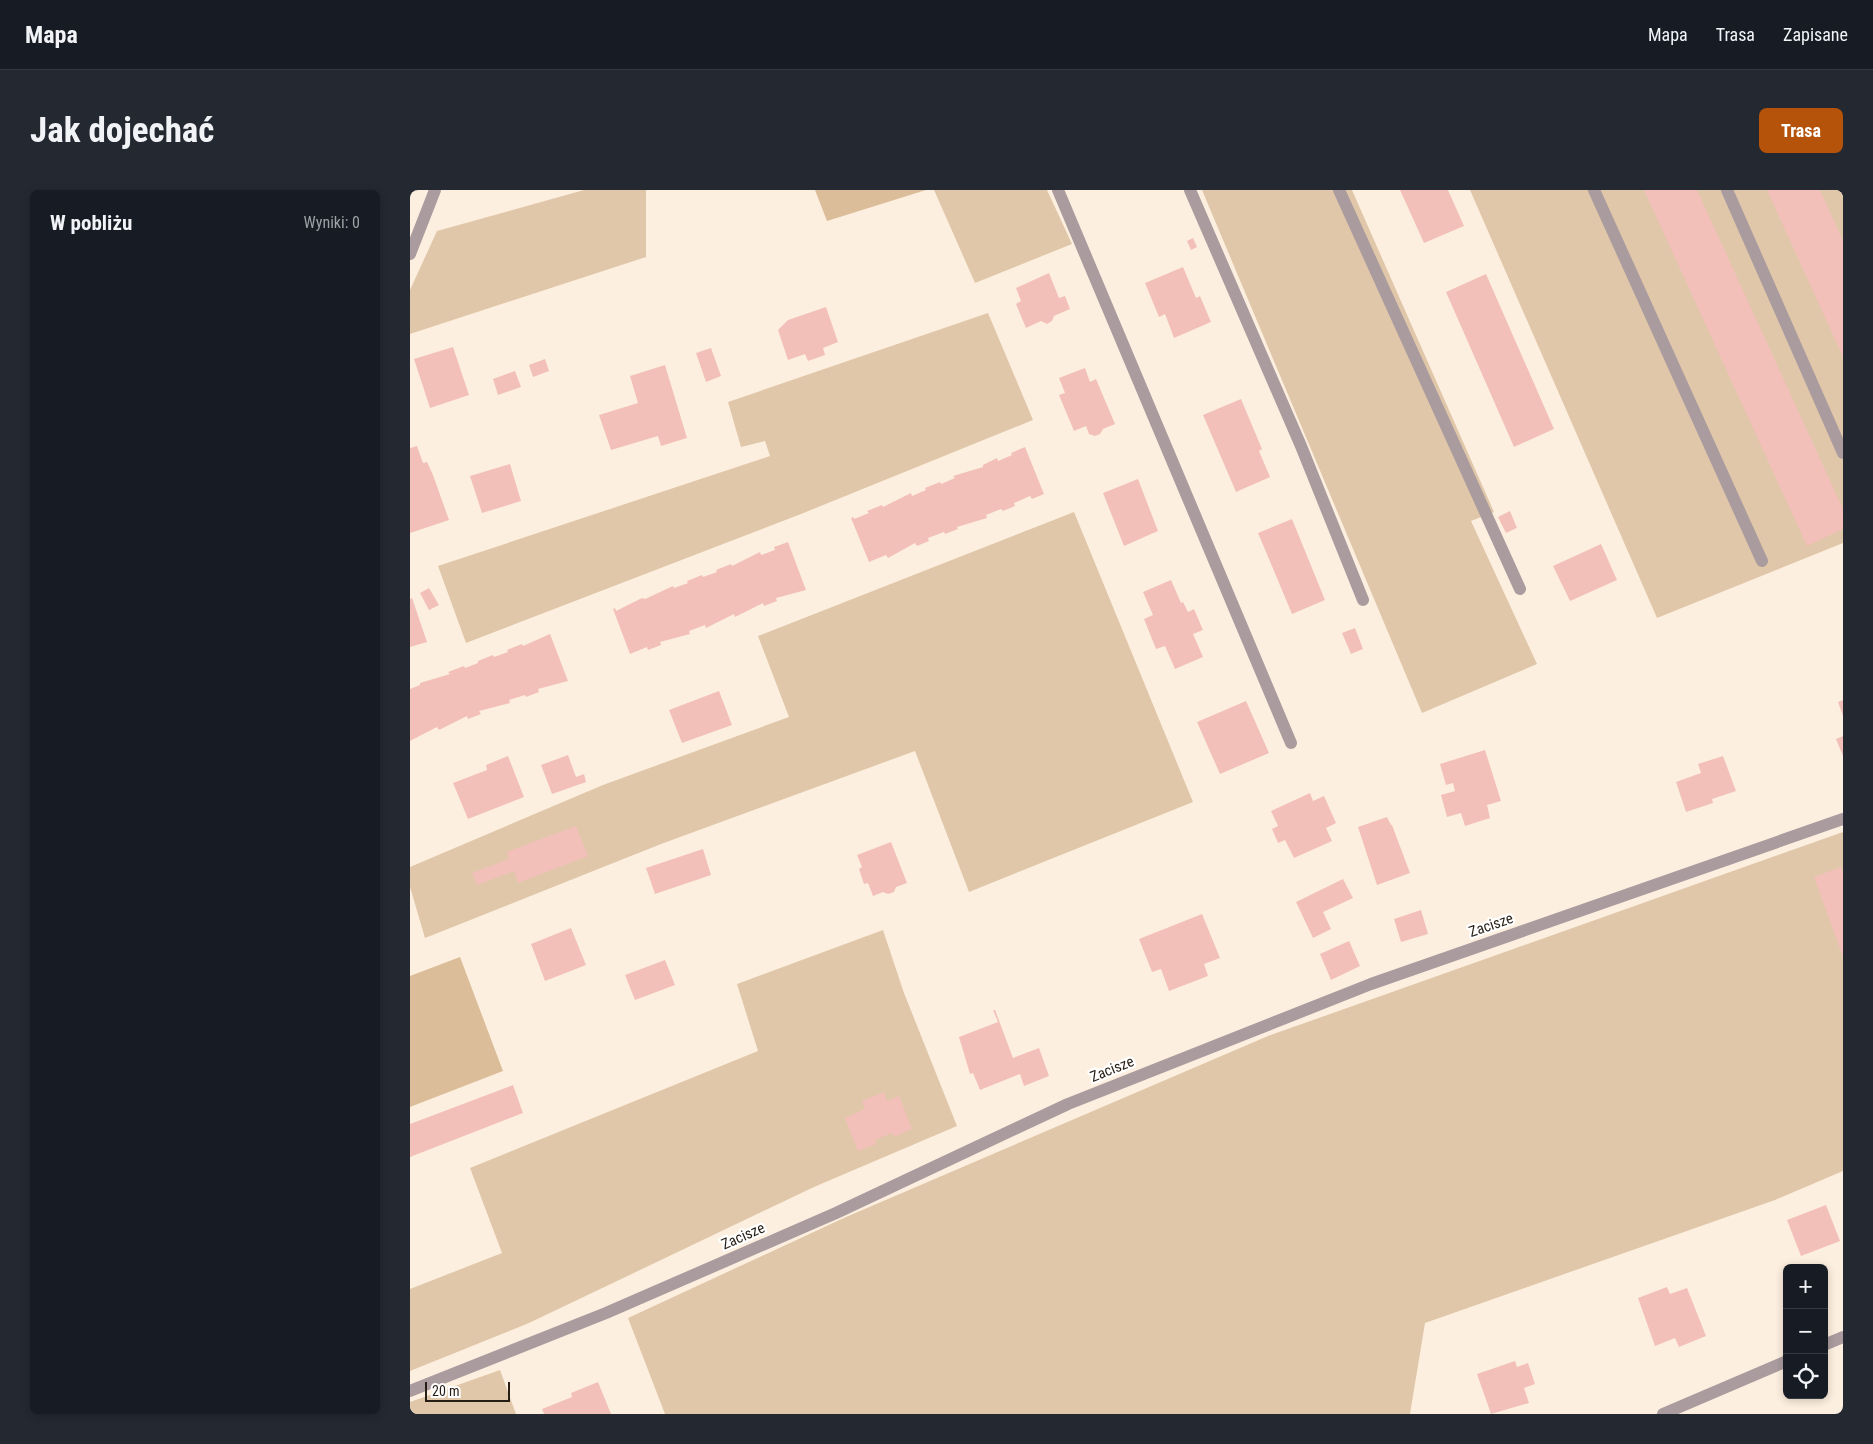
<!DOCTYPE html>
<html lang="pl">
<head>
<meta charset="utf-8">
<style>
	:root { --surface:#171b24; --page:#242831; --text:#f1f3f6; --muted:#9ea1a6; --line:#363941; --accent:#b45309 }
	body { margin:0; font-family:"Roboto Condensed",sans-serif; background:var(--page); color:var(--text) }
	.controls { position:absolute; right:15px; bottom:15px; display:grid; overflow:hidden; border-radius:8px; box-shadow:0 2px 8px #0003 }
	.controls button { width:45px; height:45px; display:grid; place-items:center; padding:0; border:0; border-bottom:1px solid var(--line); background:var(--surface); color:var(--text); font:25px sans-serif }
	.scale { position:absolute; left:15px; bottom:12px; width:85px; box-sizing:border-box; padding-left:5px; border:2px solid #261e14; border-top:0; font-size:14px; line-height:18px; white-space:nowrap; color:#261e14; -webkit-text-stroke:4px #fff; paint-order:stroke }
	.list { margin:0; padding:0; list-style:none }
	h2 { display:flex; justify-content:space-between; align-items:center; height:65px; margin:0; padding:0 20px; font-size:21px }
	h2 small { font-size:16px; font-weight:400; color:var(--muted) }
	.icon { flex:none; width:28px; height:28px; fill:none; stroke:currentColor; stroke-width:2; stroke-linecap:round; stroke-linejoin:round }
	.map { position:relative; flex:none; width:1433px; height:1224px; overflow:hidden; border-radius:8px }
	header { display:flex; align-items:center; gap:30px; box-sizing:border-box; height:70px; padding:0 25px; background:var(--surface); border-bottom:1px solid var(--line) }
	header strong { font-size:24px }
	nav { display:flex; gap:28px; margin-inline-start:auto; font-size:18px }
	.intro { display:flex; align-items:center; justify-content:space-between; box-sizing:border-box; height:120px; padding:0 30px }
	h1 { margin:0; font-size:35px }
	.button { padding:12px 22px; border-radius:8px; background:var(--accent); color:#fff; font-size:18px; font-weight:700 }
	main { display:flex; gap:30px; padding:0 30px }
	aside { flex:1; background:var(--surface); border-radius:8px; box-shadow:0 2px 8px #0003 }
	.map>svg:first-child { display:block }
</style>
</head>
<body>
<header>
<strong>Mapa</strong>
<nav><a>Mapa</a><a>Trasa</a><a>Zapisane</a></nav>
</header>
<div class="intro"><h1>Jak dojechać</h1><a class="button">Trasa</a></div>
<main>
<aside>
<h2>W pobliżu<small>Wyniki: 0</small></h2>
<ul class="list">
</ul>
</aside>
<div class="map">
<svg width="1433" height="1224" viewBox="0 0 1433 1224">
	<rect width="100%" height="100%" fill="#fdefdf"/>
	<path fill="#e0c7a9" d="M174 0H236V67L0 144V100L27 41Z
		M524 0H637L662 54 565 93Z
		M792 0H942L1084 322 1061 331 1127 474 1012 523Z
		M1060 0H1433V353L1247 428Z
		M578 123 623 230 391 324 56 453 28 376 360 266 355 251 331 257 318 212Z
		M664 322 783 612 559 702 505 561 251 654 15 748 0 697V677L193 595 379 527 348 446Z
		M1433 642V981L1365 1010 1015 1133 1000 1224H255L218 1128 436 1027 858 846Z
		M473 740 494 803 547 936 404 997 119 1133 0 1181V1099L92 1063 60 978 348 861 327 794Z
		M90 1180 106 1224H0V1212Z"/>
	<path fill="#dbbd99" d="M405 0H516L417 31Z
		M50 767 93 881 0 917V786Z"/>
	<path fill="#f2c0b9" d="M990 0H1038L1054 36 1014 53Z
		M1234 0H1287L1433 319V339L1397 356Z
		M1357 0H1410L1415 11 1433 51V167Z
		M783 48 787 57 781 60 777 51Z
		M773 77 786 108 790 106 801 132 764 148 755 124 749 127 735 93Z
		M639 83 649 108 655 106 660 119 644 126 642 131 637 134 631 131 616 138 606 114 611 111 606 98Z
		M1076 84 1144 239 1104 257 1036 102Z
		M416 117 428 152 413 158 415 165 398 171 395 164 378 170 368 140 378 130Z
		M43 157 59 205 20 218 4 169Z
		M301 158 311 186 296 192 286 163Z
		M135 169 139 181 123 187 119 175Z
		M255 175 277 248 251 256 248 246 201 260 189 225 228 213 220 186Z
		M675 178 680 192 686 189 705 234 693 239 690 244 685 246 679 244 676 236 664 241 649 205 655 203 649 188Z
		M105 181 111 197 88 205 83 189Z
		M831 209 852 259 849 261 860 287 826 302 793 225Z
		M7 256 13 273 17 272 23 285 39 330 0 343V258Z
		M615 257 634 304 622 309 620 306 604 313 605 316 593 321 591 319 576 325 577 328 547 337 548 339 535 344 534 342 518 348 519 351 507 356 505 353 478 368 476 365 459 372 441 328 444 327V329L459 323 457 321 472 315 473 317 501 303 502 306 516 300 515 298 530 292 531 294 545 288 543 286 573 277V275L587 268 588 271 602 265 601 263Z
		M100 274 111 311 72 323 60 286Z
		M728 289 748 341 714 356 693 303Z
		M1100 321 1107 338 1096 343 1088 327Z
		M882 329 915 410 882 424 848 343Z
		M378 352 396 400 366 408 367 411 354 416 353 413 325 427 324 424 296 438 295 435 279 441 280 444 250 452 251 455 238 460 237 457 220 464 203 419 205 418 206 421 232 408 235 409 263 396 264 398 278 393 277 391 292 385 293 387 307 382 306 380 321 374 322 376 350 362 351 365 365 360 364 357Z
		M1191 354 1207 390 1160 411 1143 376Z
		M761 390 771 413 773 412 778 422 784 419 793 440 783 444 793 467 765 479 755 456 746 459 734 429 743 425 733 402Z
		M19 398 29 415 19 420 10 403Z
		M2 408 17 452 0 457V409Z
		M945 438 953 459 941 464 932 443Z
		M140 444 158 491 128 499 129 502 116 507 115 505 99 510 100 513 69 521 71 524 58 529 57 526 29 540 27 537 0 551V499L10 495V493L40 484 38 482 54 476 55 478 68 473V471L83 465 84 467 98 462 97 460 112 454 113 456Z
		M309 501 322 535 272 553 259 520Z
		M1433 510V526L1428 512Z
		M836 511 859 563 810 584 787 532Z
		M1433 546V566L1426 549Z
		M1075 560 1091 611 1077 615 1080 628 1055 636 1051 623 1037 627 1031 605 1045 601 1043 593 1036 595 1030 574Z
		M158 565 166 587 174 584 176 592 142 604 131 575Z
		M98 566 114 607 58 629 43 593 77 580 76 575Z
		M1313 566 1326 601 1302 609 1303 613 1276 622 1266 592 1291 583 1288 574Z
		M900 603 903 611 914 606 926 633 916 638 922 651 884 668 875 650 868 653 862 639 868 636 861 621Z
		M977 627 981 635H982L1000 683 967 695 948 637Z
		M166 636 178 666 108 693 104 681 67 695 62 683 99 669 97 662Z
		M481 652 497 693 486 697 484 702 478 704 473 702 463 706 458 693 454 694 449 679 452 677 447 665Z
		M293 659 301 685 245 704 236 678Z
		M1431 677 1433 683V767L1404 687Z
		M933 689 943 708 913 722 921 739 903 748 886 712Z
		M1011 720 1018 744 991 752 984 729Z
		M792 724 810 768 794 774 798 786 759 801 751 779 742 782 729 749Z
		M161 738 176 775 135 791 121 754Z
		M939 751 950 776 921 790 910 764Z
		M255 770 265 795 225 810 215 785Z
		M583 820H585L603 868 629 858 639 886 614 896 610 884 570 900 563 883 560 884 549 847 588 832Z
		M103 895 113 923 0 967V934Z
		M474 902 477 911 489 906 502 939 484 947 482 943 465 950 466 954 448 961 435 928 455 919 452 911Z
		M1416 1015 1430 1051 1391 1066 1377 1030Z
		M1257 1097 1260 1104 1277 1098 1296 1146 1269 1157 1265 1148 1245 1156 1228 1108Z
		M1105 1171 1107 1177 1118 1173 1125 1194 1114 1198 1119 1213 1081 1224 1067 1184Z
		M188 1192 201 1224H134L132 1219 162 1207 161 1203Z"/>
	<g fill="none" stroke-linecap="round" stroke-linejoin="round">
		<path stroke="#aa9b9f" stroke-width="12" d="M648 0 881 553
			M780 0 891 256 953 410
			M929 0 1110 399
			M1184 0 1352 371
			M1317 0 1433 263"/>
		<path stroke="#aa9b9f" stroke-width="12" d="M0 64 25 0
			M1414 1155 1433 1147
			M0 1201 196 1123 426 1023 658 914 961 794 1433 629
			M1253 1224 1377 1171"/>
	</g>
	<g text-anchor="middle" stroke-width="4.5" stroke-linejoin="round" paint-order="stroke">
		<g font-size="15" fill="#261e14" stroke="#fff">
			<text transform="translate(1081 735) rotate(-19)" y="5">Zacisze</text>
			<text transform="translate(702 879) rotate(-22)" y="5">Zacisze</text>
			<text transform="translate(333 1046) rotate(-24)" y="5">Zacisze</text>
		</g>
	</g>
</svg>
<div class="controls">
<button>+</button>
<button>−</button>
<button><svg class="icon" aria-label="locate" viewBox="0 0 24 24"><circle cx="12" cy="12" r="6"/><path d="M12 2v4M12 18v4M2 12h4M18 12h4"/></svg></button>
</div>
<div class="scale">20 m</div>
</div>
</main>
</body>
</html>
